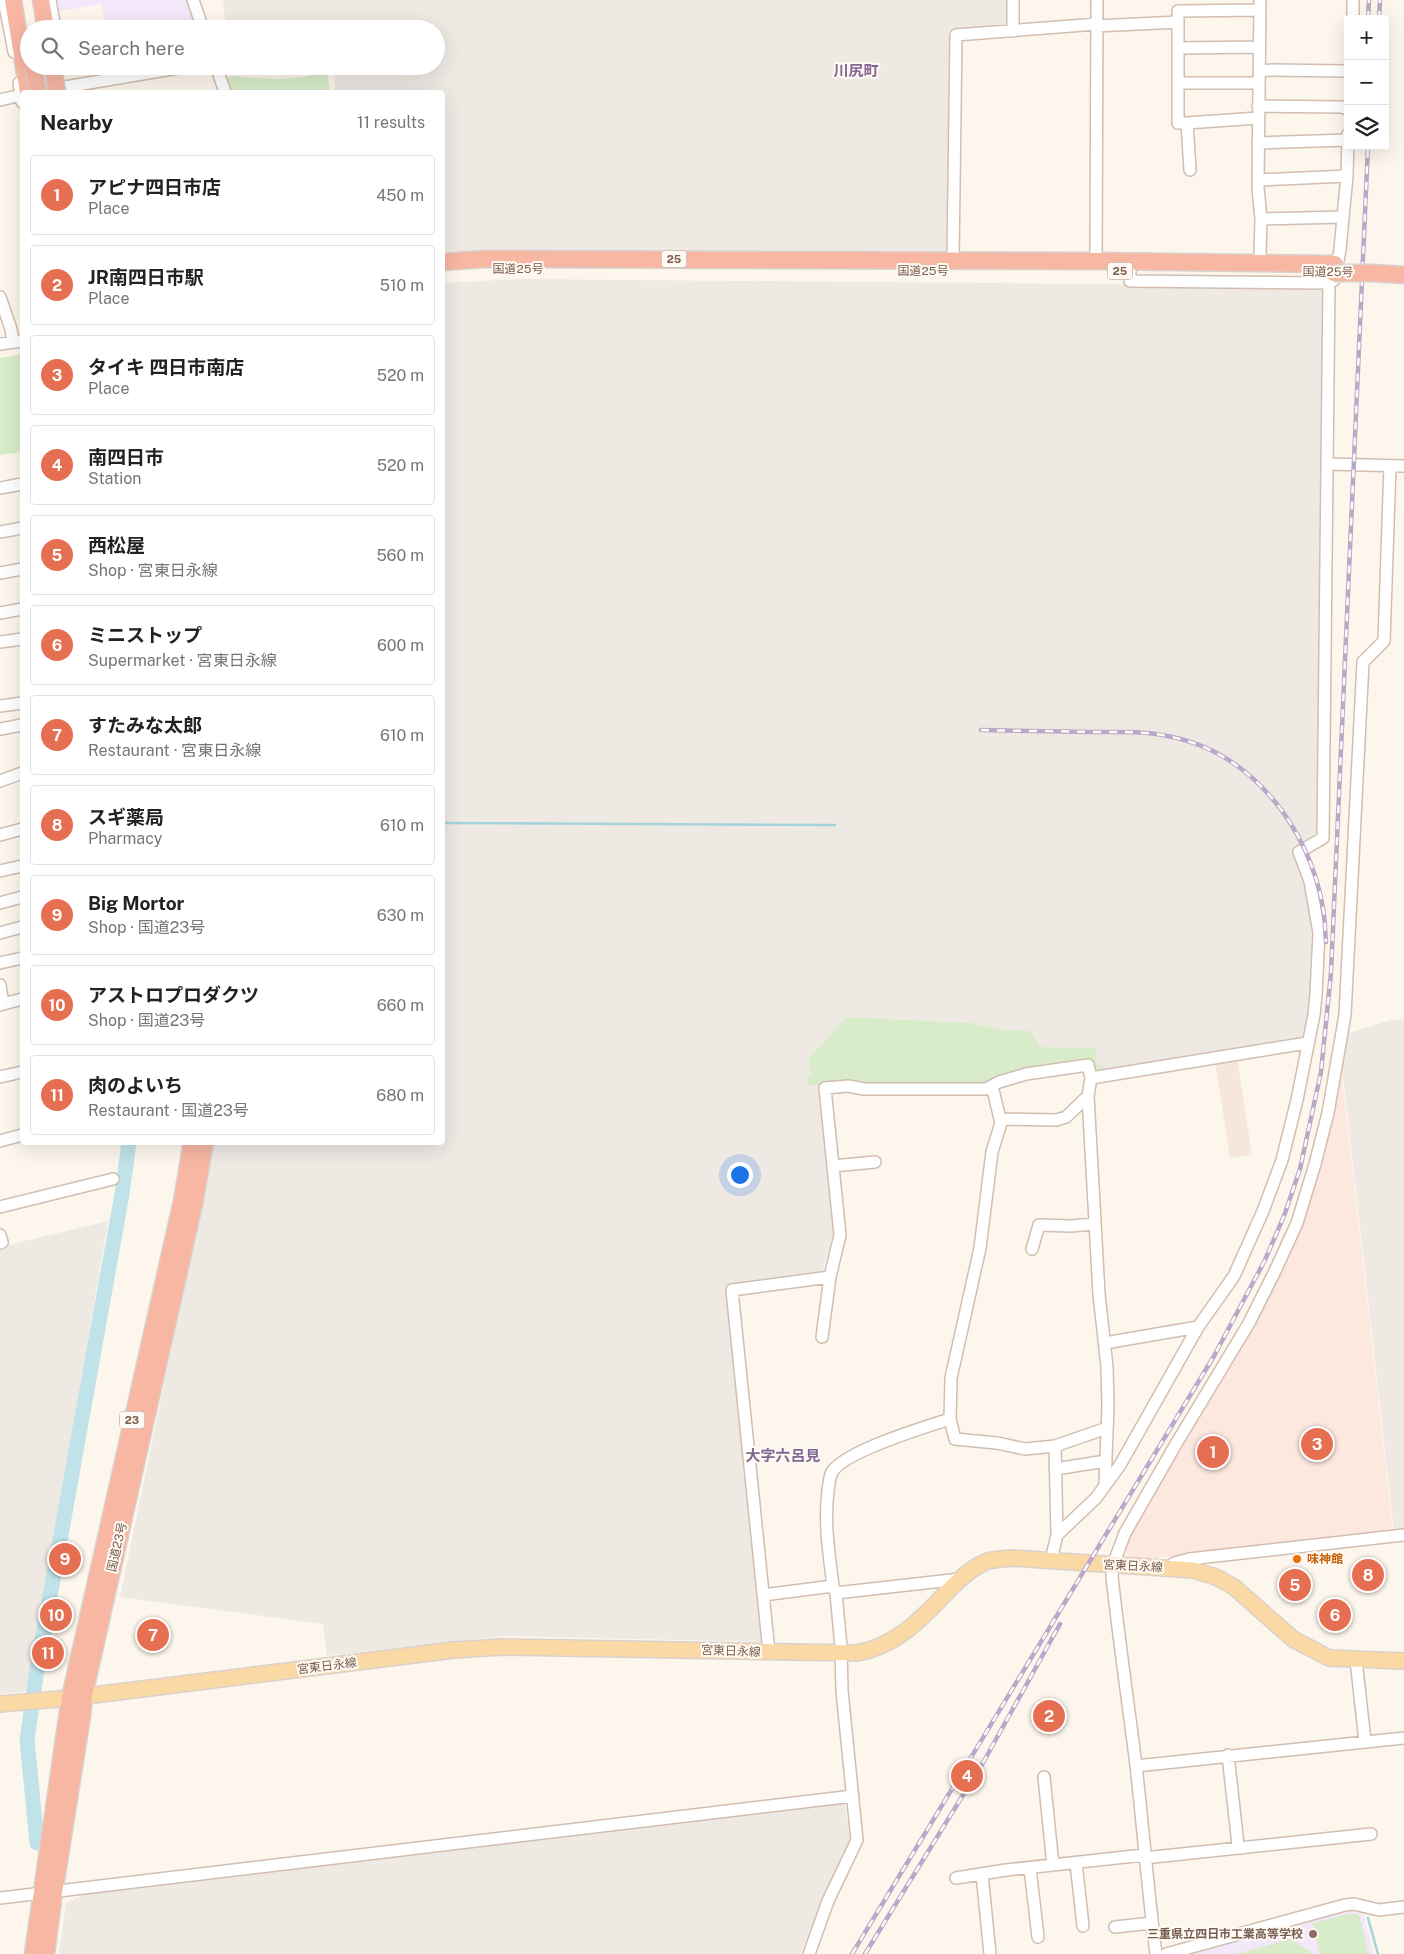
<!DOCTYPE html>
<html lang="en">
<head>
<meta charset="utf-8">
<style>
	:root { --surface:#fff; --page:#f6f6f6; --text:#222; --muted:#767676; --line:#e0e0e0; --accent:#e76f51 }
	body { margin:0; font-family:"Public Sans","Noto Sans JP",sans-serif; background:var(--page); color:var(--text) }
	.controls { position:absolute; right:15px; top:15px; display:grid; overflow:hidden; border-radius:5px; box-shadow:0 5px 20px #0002 }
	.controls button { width:45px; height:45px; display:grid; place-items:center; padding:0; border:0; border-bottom:1px solid var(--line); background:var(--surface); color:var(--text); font:25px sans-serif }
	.you { position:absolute; left:739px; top:1174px; width:18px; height:18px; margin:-12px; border:4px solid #fff; border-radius:50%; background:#1a73e8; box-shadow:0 0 0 8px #1a73e833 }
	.badge { display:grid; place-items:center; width:32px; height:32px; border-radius:50%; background:var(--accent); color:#fff; font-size:16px; font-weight:700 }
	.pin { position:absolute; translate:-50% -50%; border:2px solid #fff; box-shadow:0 1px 5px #0006 }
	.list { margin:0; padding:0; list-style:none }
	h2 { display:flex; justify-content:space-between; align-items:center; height:65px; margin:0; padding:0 20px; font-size:21px }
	h2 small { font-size:16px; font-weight:400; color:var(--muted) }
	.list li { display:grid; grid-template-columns:32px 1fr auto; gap:15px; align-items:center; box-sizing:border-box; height:80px; margin:0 10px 10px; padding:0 10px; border:1px solid var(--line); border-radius:5px }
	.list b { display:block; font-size:19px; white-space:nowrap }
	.list p { margin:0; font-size:16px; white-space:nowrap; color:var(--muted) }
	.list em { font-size:16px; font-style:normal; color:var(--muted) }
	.icon { flex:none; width:28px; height:28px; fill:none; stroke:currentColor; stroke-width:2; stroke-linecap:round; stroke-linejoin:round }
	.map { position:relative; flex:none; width:1404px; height:1954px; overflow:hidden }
	.search { position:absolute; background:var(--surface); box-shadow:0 5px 20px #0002; left:20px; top:20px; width:425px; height:55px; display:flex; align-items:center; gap:12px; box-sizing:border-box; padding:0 18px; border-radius:28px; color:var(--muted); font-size:19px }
	.panel { position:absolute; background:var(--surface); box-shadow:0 5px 20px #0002; left:20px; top:90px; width:425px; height:1055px; border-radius:5px }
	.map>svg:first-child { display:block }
</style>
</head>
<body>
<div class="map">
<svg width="1404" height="1954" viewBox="0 0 1404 1954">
	<rect width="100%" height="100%" fill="#fdf6ec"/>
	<path fill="#f5e8da" d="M1237 1057 1252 1155 1230 1158 1215 1061Z"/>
	<path fill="#fde8e0" d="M1341 1070 1393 1531 1129 1561 1125 1547 1130 1529 1280 1270 1338 1075Z"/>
	<path fill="#efe9e4" d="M223 0H1010V27L949 31 947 252 485 250 443 252 442 92H335V66H436V29H226Z
		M230 66H327L311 71 282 75 231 72Z
		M520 279 1321 286 1325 290 1320 834 1294 852 1308 891 1314 938 1308 1028 1305 1038 1103 1069 1102 1066 1096 1064 1095 1048 1039 1047 1030 1031 997 1029 973 1023 848 1017 808 1059 811 1075 809 1085 818 1084 833 1234 823 1270 820 1274 728 1287 764 1642 505 1636 327 1656 323 1624 120 1597 208 1173 213 1143 442 1142 443 283Z
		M1404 1019V1530L1394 1531 1340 1050 1342 1035 1391 1020Z
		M108 1221 29 1691 0 1694V1247Z
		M845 1803 850 1840 800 1954H59L66 1903 91 1891Z"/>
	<path fill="#f3e8fa" d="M51 0H191L201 29H106L102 4 53 12Z
		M1353 1908 1363 1913 1374 1954H1181Z"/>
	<path fill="#d8ecc9" d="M327 71 330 92H230L226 80 231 76C267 79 292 82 327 71Z
		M22 354V452L0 455V358Z
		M847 1017 973 1023 997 1029 1030 1031 1040 1047 1096 1048V1064L1103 1066V1069L1095 1071 1091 1064 984 1086H865L848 1081 809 1086 807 1076 811 1075 808 1059Z
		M1352 1913 1359 1915 1369 1954H1320L1312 1923Z
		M1290 1939 1311 1952V1954H1236Z"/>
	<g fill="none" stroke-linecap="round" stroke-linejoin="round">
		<path stroke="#a5d3da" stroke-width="2.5" d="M442 823 835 825
			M1368 1918 1378 1954"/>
		<path stroke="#bfe3e8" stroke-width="15" d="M37 1843 27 1740 37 1669 122 1194 129 1142"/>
		<defs>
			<path id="minor" d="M4 0 14 52
				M50 0 55 29
				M193 0 203 29
				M1260 0 1258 188 1261 219 1260 256
				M1353 19V0
				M1178 22V123H1187L1190 170
				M1096 26 1178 22V11L1260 10
				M1013 31V0
				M1178 48 1259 47
				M216 66 225 92
				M1259 70 1348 71
				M19 83 22 102
				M1178 83H1258
				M35 92 190 66
				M0 100 22 95
				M1258 106 1342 107 1348 109
				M1187 123 1258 118
				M1258 143 1347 140
				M1258 180 1347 176
				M1261 219 1343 217
				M953 260 956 35 1097 24
				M1096 261 1097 0
				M1130 271V281L1329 283 1334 280 1340 250 1343 217 1347 176 1348 134
				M0 297 11 329 13 342
				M0 344 22 341
				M1328 464 1404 466
				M0 488 22 484
				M0 532 22 528
				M0 573 22 569
				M0 613 22 609
				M0 642 22 639
				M0 706 22 703
				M0 729 22 725
				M0 781 22 773
				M0 835 22 829
				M0 871 22 866
				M0 903 22 897
				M0 933 22 927
				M0 963 22 958
				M0 985 3 1004
				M0 1005 22 999
				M0 1077 22 1072
				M1091 1078 1307 1043
				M992 1086 1001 1123 992 1152 980 1248 951 1378 950 1419 955 1439 997 1443 1025 1449 1055 1446 1107 1428
				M1001 1119 1056 1120 1066 1117 1088 1096
				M0 1141 22 1135
				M833 1166 875 1162
				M0 1207 113 1179
				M0 1235 2 1242 0 1243
				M1032 1249 1039 1225 1071 1226 1095 1224
				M822 1337 830 1277
				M1105 1343 1198 1327
				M1055 1446 1057 1535
				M1055 1469 1106 1461
				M1051 1560 1057 1535 1096 1498 1120 1465 1198 1327 1234 1276 1263 1211 1282 1160 1297 1100 1314 1015 1316 994 1319 933 1310 881 1299 852 1323 838 1329 283
				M1172 1568 1174 1563 1189 1559 1404 1535
				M836 1593 960 1579
				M763 1595 833 1586
				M769 1652 732 1290 830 1277 840 1235 825 1088 848 1086 864 1089H986L999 1082 1026 1074 1088 1065 1091 1078 1088 1096 1099 1294 1107 1367 1108 1405 1105 1484
				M1356 1660 1365 1741
				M1228 1755 1238 1845 1241 1848
				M1136 1766 1404 1738
				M1044 1777 1053 1865
				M1144 1858 1371 1834
				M1076 1863 1083 1926
				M1030 1868 1038 1937
				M982 1874 990 1954
				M956 1878 1006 1870 1144 1855
				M0 1898 853 1796
				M1115 1927 1152 1923
				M809 1954 828 1901 857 1840 842 1691 841 1647 836 1593 833 1586C829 1554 824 1523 828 1491 829 1485 829 1478 832 1472 845 1451 925 1427 950 1419
				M1156 1954C1148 1891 1143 1828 1136 1765 1128 1702 1119 1640 1112 1577L1113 1565 1125 1533 1176 1444 1249 1323 1275 1271 1297 1223 1315 1164 1328 1113 1345 1015 1363 662 1384 641 1390 466
				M1166 1954 1345 1905 1354 1904 1379 1910 1404 1907"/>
			<path id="major" d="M0 1704 70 1698 454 1650 501 1647 857 1653C897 1646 922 1618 948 1591 960 1579 972 1567 988 1561 996 1559 1004 1559 1011 1558L1193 1570 1216 1577 1234 1587 1293 1639 1329 1658 1404 1661"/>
			<path id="highway" d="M13 0 28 92
				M41 0 46 29
				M442 262 484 259 1096 261 1335 264
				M1373 273 1404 275
				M33 1954 70 1698 182 1201 192 1142
				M46 1954 54 1892 82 1716 84 1695 194 1204 205 1142"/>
		</defs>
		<use href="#minor" stroke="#d1beb0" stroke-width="14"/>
		<use href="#major" stroke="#dad1cd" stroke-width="18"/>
		<use href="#highway" stroke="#dad1cd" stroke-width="19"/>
		<use href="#minor" stroke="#fff" stroke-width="11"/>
		<use href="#major" stroke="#fbd9a5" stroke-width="15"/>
		<use href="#highway" stroke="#f7b7a3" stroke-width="16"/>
		<defs>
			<path id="rail" d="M1368 19 1369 0
				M1379 19 1380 0
				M981 730C1018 731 1055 731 1091 732 1117 732 1142 731 1167 736 1251 751 1309 827 1323 908 1325 919 1325 931 1326 942
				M852 1954 1214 1356 1265 1260 1284 1216 1300 1169 1321 1072 1331 973 1368 146
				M865 1954 984 1761 1060 1624"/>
		</defs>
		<use href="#rail" stroke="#b9a8c9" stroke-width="4.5"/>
		<use href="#rail" stroke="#fffaf3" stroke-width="2.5" stroke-dasharray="8" stroke-linecap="butt"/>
		<defs>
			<path id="highway-bridge" d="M33 66 38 92
				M53 66 57 92
				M1334 273H1373"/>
		</defs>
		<use href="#highway-bridge" stroke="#dad1cd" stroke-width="19" stroke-linecap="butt"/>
		<use href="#highway-bridge" stroke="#f7b7a3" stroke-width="16"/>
	</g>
	<circle fill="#e8710a" stroke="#fffaf3" stroke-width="2" cx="1297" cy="1559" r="5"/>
	<circle fill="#8d6e63" stroke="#fffaf3" stroke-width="2" cx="1313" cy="1934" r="5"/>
	<g text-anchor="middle" stroke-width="4" stroke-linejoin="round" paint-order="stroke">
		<g fill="#fffaf3" stroke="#a28b7f" stroke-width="1">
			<rect x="661.5" y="250.5" width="25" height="17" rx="4"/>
			<rect x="1107.5" y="262.5" width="25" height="17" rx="4"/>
			<rect x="119.5" y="1411.5" width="25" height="17" rx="4"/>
		</g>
		<g font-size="11" font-weight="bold" fill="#7a5c4d">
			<text x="674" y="263">25</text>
			<text x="1120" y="275">25</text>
			<text x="132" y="1424">23</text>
		</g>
		<g font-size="12" fill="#7a5c4d" stroke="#fffaf3">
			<text x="518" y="273">国道25号</text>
			<text x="923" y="275">国道25号</text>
			<text transform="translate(1328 272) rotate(1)" y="4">国道25号</text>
			<text transform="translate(117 1547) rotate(-77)" y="4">国道23号</text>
			<text transform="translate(1133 1566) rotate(3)" y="4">宮東日永線</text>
			<text transform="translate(731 1651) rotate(2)" y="4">宮東日永線</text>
			<text transform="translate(327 1666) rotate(-7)" y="4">宮東日永線</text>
		</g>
		<g font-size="12" font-weight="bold" fill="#c56008" stroke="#fffaf3" text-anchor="start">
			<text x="1307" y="1563">味神館</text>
		</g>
		<g font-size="12" font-weight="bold" fill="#785e54" stroke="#fffaf3" text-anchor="end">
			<text x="1303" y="1938">三重県立四日市工業高等学校</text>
		</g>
		<g font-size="15" font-weight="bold" fill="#846695" stroke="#fffaf3">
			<text x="856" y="76">川尻町</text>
			<text x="783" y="1461">大字六呂見</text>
		</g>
	</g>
</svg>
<div class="controls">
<button>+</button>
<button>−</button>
<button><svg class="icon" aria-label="layers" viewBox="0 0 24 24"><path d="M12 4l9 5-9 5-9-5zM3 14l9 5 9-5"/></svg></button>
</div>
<div class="you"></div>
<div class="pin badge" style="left:1213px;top:1452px">1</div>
<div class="pin badge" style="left:1049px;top:1716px">2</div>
<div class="pin badge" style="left:1317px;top:1444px">3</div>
<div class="pin badge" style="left:967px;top:1776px">4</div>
<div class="pin badge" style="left:1295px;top:1585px">5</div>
<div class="pin badge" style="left:1335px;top:1615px">6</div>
<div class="pin badge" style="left:153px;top:1635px">7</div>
<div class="pin badge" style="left:1368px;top:1575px">8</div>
<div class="pin badge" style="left:65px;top:1559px">9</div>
<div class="pin badge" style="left:56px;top:1615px">10</div>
<div class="pin badge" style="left:48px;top:1653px">11</div>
<div class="search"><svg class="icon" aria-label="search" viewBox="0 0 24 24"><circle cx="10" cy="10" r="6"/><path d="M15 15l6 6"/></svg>Search here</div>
<section class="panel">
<h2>Nearby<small>11 results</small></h2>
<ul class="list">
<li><span class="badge">1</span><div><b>アピナ四日市店</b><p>Place</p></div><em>450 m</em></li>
<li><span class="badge">2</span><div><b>JR南四日市駅</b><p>Place</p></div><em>510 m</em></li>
<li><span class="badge">3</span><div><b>タイキ 四日市南店</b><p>Place</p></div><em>520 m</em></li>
<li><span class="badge">4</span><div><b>南四日市</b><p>Station</p></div><em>520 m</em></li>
<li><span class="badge">5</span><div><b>西松屋</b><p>Shop · 宮東日永線</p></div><em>560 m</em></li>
<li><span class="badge">6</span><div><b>ミニストップ</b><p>Supermarket · 宮東日永線</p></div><em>600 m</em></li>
<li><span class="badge">7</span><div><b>すたみな太郎</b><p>Restaurant · 宮東日永線</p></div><em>610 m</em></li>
<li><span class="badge">8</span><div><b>スギ薬局</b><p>Pharmacy</p></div><em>610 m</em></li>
<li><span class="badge">9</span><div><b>Big Mortor</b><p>Shop · 国道23号</p></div><em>630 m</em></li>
<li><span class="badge">10</span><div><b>アストロプロダクツ</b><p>Shop · 国道23号</p></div><em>660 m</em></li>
<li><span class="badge">11</span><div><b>肉のよいち</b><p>Restaurant · 国道23号</p></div><em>680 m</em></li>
</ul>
</section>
</div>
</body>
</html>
